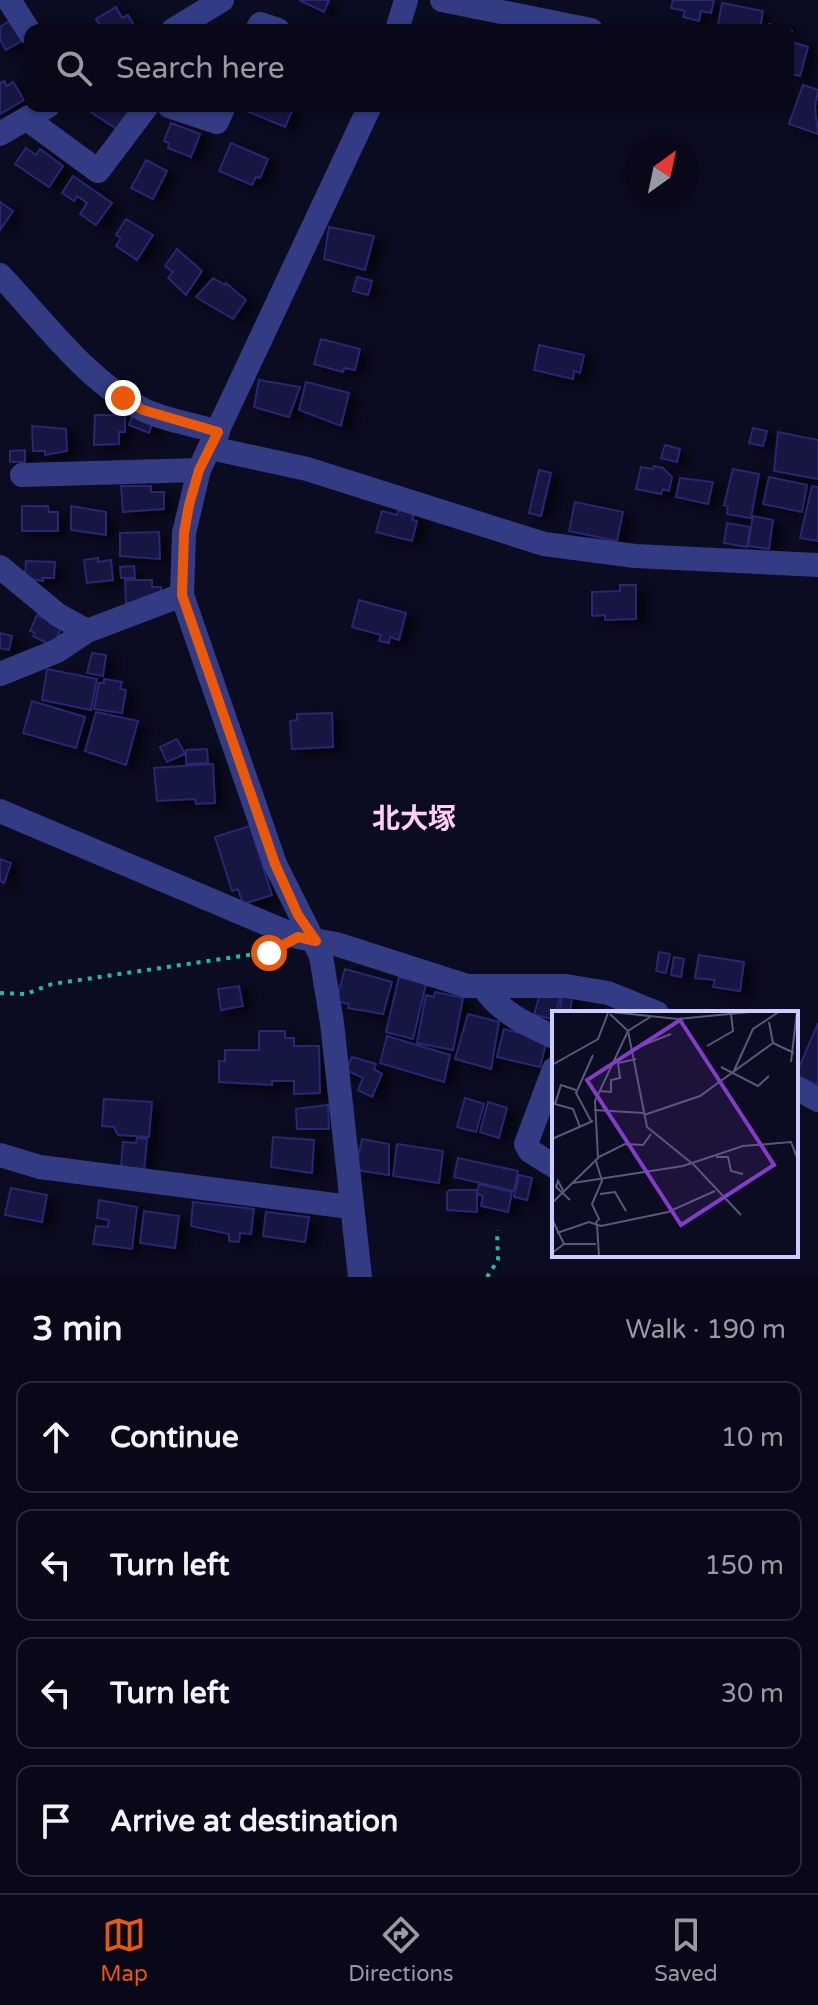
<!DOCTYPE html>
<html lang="en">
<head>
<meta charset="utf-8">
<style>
	:root { --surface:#080819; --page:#161626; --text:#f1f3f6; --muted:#989aa2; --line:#292938; --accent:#ea580c }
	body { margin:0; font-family:"Varela Round","Noto Sans JP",sans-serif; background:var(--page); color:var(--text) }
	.compass { position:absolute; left:626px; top:136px; width:72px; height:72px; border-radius:50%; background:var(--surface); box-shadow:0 2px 6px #0004; rotate:33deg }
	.stop { position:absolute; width:24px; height:24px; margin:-18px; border:6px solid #ea580c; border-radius:50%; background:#fff }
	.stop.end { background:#ea580c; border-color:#fff; box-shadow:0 2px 8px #0008 }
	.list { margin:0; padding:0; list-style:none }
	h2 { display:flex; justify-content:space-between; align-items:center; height:104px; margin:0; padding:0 32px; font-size:34px }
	h2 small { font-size:26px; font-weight:400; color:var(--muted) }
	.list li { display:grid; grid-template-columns:52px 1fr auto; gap:24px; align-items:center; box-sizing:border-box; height:112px; margin:0 16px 16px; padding:0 16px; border:2px solid var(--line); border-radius:16px }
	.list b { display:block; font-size:30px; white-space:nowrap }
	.list em { font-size:26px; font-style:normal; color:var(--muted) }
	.icon { flex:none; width:44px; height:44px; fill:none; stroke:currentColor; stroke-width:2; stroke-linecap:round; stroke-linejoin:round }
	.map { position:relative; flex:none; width:818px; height:1277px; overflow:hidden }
	.search { position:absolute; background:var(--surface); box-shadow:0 2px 6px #0004; left:24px; right:24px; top:24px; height:88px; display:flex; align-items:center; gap:20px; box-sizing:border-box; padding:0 28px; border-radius:16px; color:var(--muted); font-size:30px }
	.sheet { height:616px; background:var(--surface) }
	nav { display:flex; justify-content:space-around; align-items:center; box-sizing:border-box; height:112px; border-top:2px solid var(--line); background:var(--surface); font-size:22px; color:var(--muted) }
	nav a { display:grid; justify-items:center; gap:4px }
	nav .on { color:var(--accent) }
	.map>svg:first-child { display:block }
</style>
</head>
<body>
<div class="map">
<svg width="818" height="1277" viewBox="0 0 818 1277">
	<defs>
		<filter id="shadow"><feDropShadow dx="9" dy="5" stdDeviation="4" flood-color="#0009"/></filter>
	</defs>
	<rect width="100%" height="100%" fill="#0b0b21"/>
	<path fill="#181543" stroke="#292571" stroke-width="2" filter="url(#shadow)" d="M299 0H329L324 12Z
		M673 0H714L711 13 701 11 699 21 683 17 685 11 671 8Z
		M722 3 763 11 760 30 718 25Z
		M116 7 122 18 128 15 137 30H103L96 19Z
		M11 20 23 40 6 50 0 40V27Z
		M769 24 792 31 789 41 808 47 800 76 788 73V30H767Z
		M4 81 7 86 13 82 24 100 0 114V83Z
		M803 85 818 90 815 107 818 134 789 124Z
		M87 106H136L120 131 86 109Z
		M251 106H294L285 127 249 112Z
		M171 123 200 134 191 157 168 148 169 143 164 141Z
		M231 143 268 159 260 178 256 177 252 185 219 171Z
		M26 148 36 155 40 149 63 166 49 187 15 164Z
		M146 160 167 171 153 199 131 188Z
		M73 176 112 203 96 225 80 214 87 203 77 196 74 201 62 193Z
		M0 202 13 211 0 230Z
		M126 219 153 235 137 260 116 246 121 238 116 235Z
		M329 227 374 236 365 270 324 259Z
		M177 249 202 271 186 295 168 278 173 272 165 266Z
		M357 277 372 281 368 295 353 291Z
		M213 278 225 285 226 283 246 300 233 319 196 297Z
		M321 339 360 349 355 370 344 368 343 372 314 364Z
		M539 345 584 355 580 373 574 371 573 379 534 370Z
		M259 380 300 387 289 417 254 407Z
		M306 382 349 393 341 426 299 410Z
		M133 414 153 421 149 433 129 425Z
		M95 415H125V432H119V444L94 445Z
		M32 426 66 429 67 451 45 455V451H33Z
		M753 428 767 431 763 446 749 443Z
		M778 432 818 440V479L774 471Z
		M665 445 680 449 677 462 661 458Z
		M25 450V462H10V451Z
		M654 466 663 468 672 477 669 491 663 489 661 494 636 489 641 467 653 469Z
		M733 469 759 474 751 518 727 514 728 506 724 505Z
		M539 470 551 473 541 516 529 513Z
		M769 477 807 485 802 512 763 504Z
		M680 478 713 482 708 504 676 497Z
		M121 486H151V492H164V509L123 512Z
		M812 486 818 487V541L800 538Z
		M575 502 623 512 617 541 569 531Z
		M22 506H48L49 512H58V531H22Z
		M71 506 106 512V535L71 530Z
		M399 509 414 513 412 520 417 521 412 541 376 532 382 511 397 515Z
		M753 516 773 520 769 549 748 546Z
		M727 523 750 527 747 547 724 543Z
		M159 532 160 559 120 556V533Z
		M98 558V562L111 560 113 580 87 583 84 560Z
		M26 561 55 562 54 578H43V581L25 578Z
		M134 566 135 578H121L120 567Z
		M125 580H152V587H161V600L126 603Z
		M620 585H636V619L605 620V615L592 616V592L620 591Z
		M359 600 406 613 399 640 390 637 389 643 379 641 381 635 352 627Z
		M37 615 62 626 53 646 33 636 35 633 30 631Z
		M0 633 12 636 9 650 0 648Z
		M92 653 106 655 103 676 87 673Z
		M47 669 97 679 91 710 42 700Z
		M104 679 122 682 120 689 126 690 122 713 94 709 99 683H104Z
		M32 701 85 717 76 748 23 733Z
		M96 712 138 721 126 765 85 751Z
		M332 713 333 747 292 749 290 721 297 720V714Z
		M177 739 185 754 167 762 160 747Z
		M207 749 208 763 186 764V750Z
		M213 764 215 803 196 804 195 799 157 801 154 768Z
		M250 826 272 895 243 904 238 889 232 891 215 837Z
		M0 859 11 863 4 883 0 881Z
		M659 952 670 954 666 973 656 971Z
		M699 955 744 962 740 991 713 987 715 980 695 978Z
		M674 957 684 959 681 977 671 975Z
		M345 969 392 982 383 1014 348 1008 349 1004 336 1001Z
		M399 977 426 984 413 1039 386 1032Z
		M239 986 243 1006 221 1010 218 989Z
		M435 992 463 998 453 1050 417 1043 426 995 434 997Z
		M540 994 560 997 554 1019 534 1015Z
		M562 996 572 997 570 1013H559Z
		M468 1014 499 1022 491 1069 455 1059Z
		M818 1023V1085L796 1075Z
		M504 1029 547 1040 540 1067 497 1057Z
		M259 1031H285V1038H294V1046H319L320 1093 294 1094V1081H272V1085L219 1082V1061H225V1050H259Z
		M387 1036 450 1055 444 1082 380 1063Z
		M352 1057 376 1064 374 1069 382 1074 372 1097 358 1090 363 1078 346 1070Z
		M465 1098 484 1104 476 1132 457 1127Z
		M104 1099 152 1102 149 1137 118 1135 114 1127 102 1126Z
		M488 1102 507 1108 499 1138 480 1132Z
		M328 1105 329 1129H297L296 1109Z
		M273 1137 314 1140 312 1173 271 1167Z
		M137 1138 147 1139 144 1171 121 1168 123 1142 136 1143Z
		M362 1139 389 1144V1175L355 1170Z
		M397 1144 443 1151 439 1183 393 1176Z
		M458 1158 518 1171 514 1191 454 1177Z
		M519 1175 532 1178 527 1200 514 1197Z
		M479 1184 512 1192 508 1212 481 1206 483 1196 477 1194Z
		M11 1188 47 1195 42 1222 5 1215Z
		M450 1190H477V1212L447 1210V1192Z
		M99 1200 137 1207 132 1249 93 1244 96 1226 108 1227 109 1220 97 1218Z
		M193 1202 254 1209 251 1234 240 1233 239 1242 229 1241V1234L191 1226Z
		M144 1211 179 1216 175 1248 140 1243Z
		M266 1212 309 1217 305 1242 263 1236Z"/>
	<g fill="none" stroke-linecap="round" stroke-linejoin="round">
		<path stroke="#23bb9a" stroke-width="4" stroke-dasharray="4 6" stroke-linecap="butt" d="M0 993 26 994 52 984 269 952
			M487 1277 498 1260 497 1230"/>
		<path stroke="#323b84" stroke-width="24" d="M9 0 30 33
			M442 0 591 30
			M173 30 222 0
			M257 30 260 24 278 30
			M397 30 406 0
			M169 106 217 122 224 106
			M27 119 98 171 147 106
			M0 134 48 106
			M0 275C42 319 85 379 140 408 163 420 193 424 218 432
			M211 448 307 469 544 544 635 556 818 565
			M22 475 199 470
			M0 567 58 615 87 631 182 595
			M0 674 57 651 87 631
			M0 811 298 937 336 944 467 986H566L608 993 657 1013
			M485 989C501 1013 528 1025 554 1037
			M554 1069 526 1144 530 1151 554 1166
			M796 1088 818 1100
			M0 1155 40 1167 350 1207
			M360 1277 332 1023 321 956 275 864 182 595 184 533 199 470 370 106"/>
	</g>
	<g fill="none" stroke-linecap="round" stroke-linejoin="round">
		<path stroke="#ea580c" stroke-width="10" d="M123 398 143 410 218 432 199 470 189 505 184 533 182 595 275 864 298 915 316 941 298 937 269 953"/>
	</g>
	<g text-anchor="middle" stroke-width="6" stroke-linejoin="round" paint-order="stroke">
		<g font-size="28" font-weight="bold" fill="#ffcdf5" stroke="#0b0b21">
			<text x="414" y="828">北大塚</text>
		</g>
	</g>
	<g transform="translate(552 1011)">
		<rect width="246" height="246" fill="#0b0b21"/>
		<path fill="none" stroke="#58597a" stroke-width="2" d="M50 0 126 8 208 0M98 6 76 20 95 116 142 154 189 204M217 11 221 32 242 42M155 35 181 20 179 3M81 38 119 23M239 51 245 0M0 54 46 28 56 2M169 56 206 75 217 65M181 62 201 18 228 0M24 79 9 74 3 93 21 98 28 116M47 80 59 81V69L68 67 66 52 84 48M42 99 91 102M92 104 148 85 221 32M39 110 24 82 41 44M0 128 41 110M47 146 73 133 91 134 99 123M164 146H176L179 160 191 163M21 172 131 155 191 135 239 131 246 149M12 181 6 170 4 176 18 189M48 183 63 181 74 200M0 192 46 147 43 90 76 20 58 3M0 208 12 233 0 242M43 213 47 208 40 193 50 170 44 150M45 214 47 245M5 222 37 211 49 215 116 201 163 180M12 233H44"/>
		<path fill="#833cc5" fill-opacity="0.15" stroke="#833cc5" stroke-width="4" d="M128 9 222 154 129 214 35 69Z"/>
		<rect width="246" height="246" fill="none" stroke="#cbcdff" stroke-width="4"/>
	</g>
</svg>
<svg class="compass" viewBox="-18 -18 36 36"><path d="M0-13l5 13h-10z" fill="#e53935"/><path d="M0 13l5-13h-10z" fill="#989aa2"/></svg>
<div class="stop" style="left:269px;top:953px"></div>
<div class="stop end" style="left:123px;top:398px"></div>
<div class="search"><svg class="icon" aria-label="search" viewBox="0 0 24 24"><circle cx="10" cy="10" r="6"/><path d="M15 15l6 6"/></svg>Search here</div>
</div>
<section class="sheet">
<h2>3 min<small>Walk · 190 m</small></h2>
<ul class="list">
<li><svg class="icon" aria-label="ahead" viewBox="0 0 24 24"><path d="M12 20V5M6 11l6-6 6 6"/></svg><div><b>Continue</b></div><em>10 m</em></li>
<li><svg class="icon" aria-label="left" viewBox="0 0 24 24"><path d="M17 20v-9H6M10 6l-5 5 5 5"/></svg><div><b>Turn left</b></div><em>150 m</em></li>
<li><svg class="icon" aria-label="left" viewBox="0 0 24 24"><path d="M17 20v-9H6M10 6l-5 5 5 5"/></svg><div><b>Turn left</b></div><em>30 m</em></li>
<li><svg class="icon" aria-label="arrive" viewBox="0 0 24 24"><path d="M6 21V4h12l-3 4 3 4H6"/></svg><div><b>Arrive at destination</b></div></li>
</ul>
</section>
<nav>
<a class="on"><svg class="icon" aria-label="map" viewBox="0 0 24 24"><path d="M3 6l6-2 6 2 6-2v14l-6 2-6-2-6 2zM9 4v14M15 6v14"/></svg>Map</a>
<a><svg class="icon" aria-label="directions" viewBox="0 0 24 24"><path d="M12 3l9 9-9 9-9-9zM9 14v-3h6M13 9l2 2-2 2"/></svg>Directions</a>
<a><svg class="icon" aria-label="saved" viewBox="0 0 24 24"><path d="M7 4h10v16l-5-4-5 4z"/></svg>Saved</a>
</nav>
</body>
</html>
